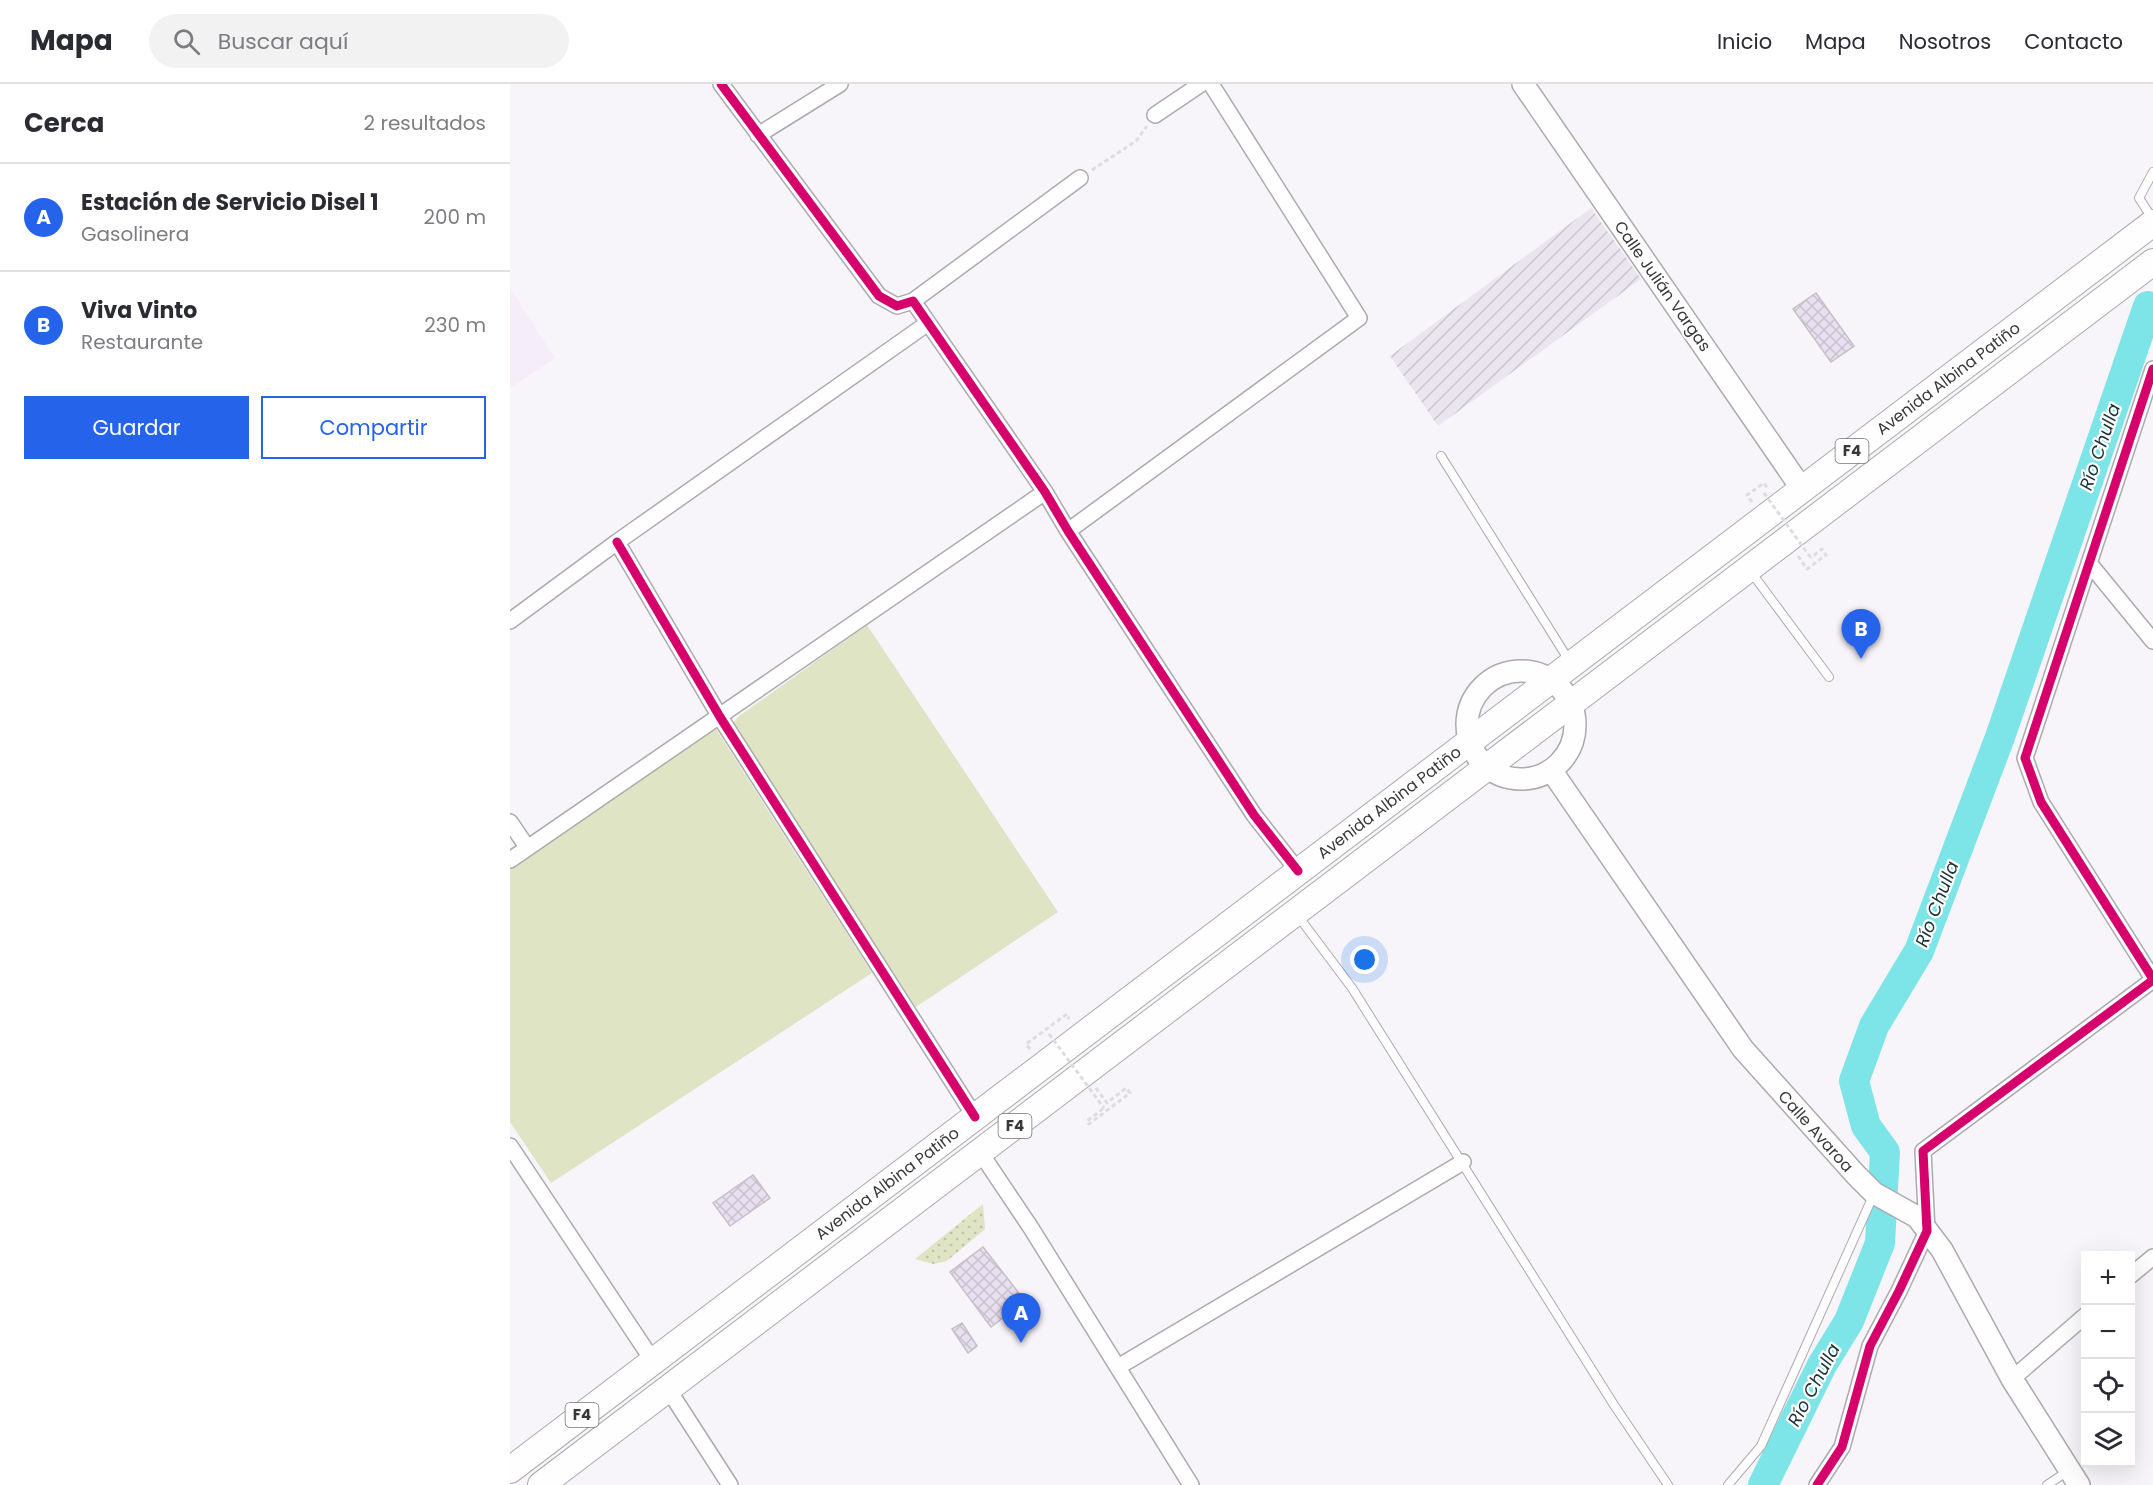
<!DOCTYPE html>
<html lang="es">
<head>
<meta charset="utf-8">
<style>
	:root { --surface:#fff; --page:#f2f2f3; --text:#2b2b33; --muted:#7c7c81; --line:#e1e1e2; --accent:#2563eb }
	body { margin:0; font-family:Poppins,sans-serif; background:var(--page); color:var(--text) }
	.controls { position:absolute; right:18px; bottom:18px; display:grid; overflow:hidden; border-radius:0px; box-shadow:0 6px 24px #0002 }
	.controls button { width:54px; height:54px; display:grid; place-items:center; padding:0; border:0; border-bottom:2px solid var(--line); background:var(--surface); color:var(--text); font:30px sans-serif }
	.you { position:absolute; left:855px; top:876px; width:21px; height:21px; margin:-15px; border:4px solid #fff; border-radius:50%; background:#1a73e8; box-shadow:0 0 0 9px #1a73e833 }
	.badge { display:grid; place-items:center; width:39px; height:39px; border-radius:50%; background:var(--accent); color:#fff; font-size:20px; font-weight:700 }
	.pin { position:absolute; translate:-50% -50px; filter:drop-shadow(0 2px 3px #0008) }
	.pin::after { content:''; position:absolute; top:32px; width:21px; height:18px; background:inherit; clip-path:polygon(0 0,100% 0,50% 100%) }
	.list { margin:0; padding:0; list-style:none }
	h2 { display:flex; justify-content:space-between; align-items:center; height:78px; margin:0; padding:0 24px; font-size:26px }
	h2 small { font-size:20px; font-weight:400; color:var(--muted) }
	.list li { display:grid; grid-template-columns:39px 1fr auto; gap:18px; align-items:center; box-sizing:border-box; height:108px; padding:0 24px; border-top:2px solid var(--line) }
	.list b { display:block; font-size:22px; white-space:nowrap }
	.list p { margin:0; font-size:20px; white-space:nowrap; color:var(--muted) }
	.list em { font-size:20px; font-style:normal; color:var(--muted) }
	.actions { display:flex; gap:12px; padding:18px 24px }
	.actions a { flex:1; padding:14px 0; border:2px solid var(--accent); border-radius:0px; text-align:center; font-size:21px; color:var(--accent) }
	.actions .main { background:var(--accent); color:#fff }
	.icon { flex:none; width:33px; height:33px; fill:none; stroke:currentColor; stroke-width:2; stroke-linecap:round; stroke-linejoin:round }
	.map { position:relative; flex:none; width:1643px; height:1401px; overflow:hidden }
	header { display:flex; align-items:center; gap:36px; box-sizing:border-box; height:84px; padding:0 30px; background:var(--surface); border-bottom:2px solid var(--line) }
	header strong { font-size:28px }
	nav { display:flex; gap:33px; margin-inline-start:auto; font-size:21px }
	.search { width:420px; height:54px; background:var(--page); display:flex; align-items:center; gap:15px; box-sizing:border-box; padding:0 21px; border-radius:33px; color:var(--muted); font-size:22px }
	main { display:flex }
	aside { flex:1; background:var(--surface) }
	.map>svg:first-child { display:block }
</style>
</head>
<body>
<header>
<strong>Mapa</strong>
<div class="search"><svg class="icon" aria-label="search" viewBox="0 0 24 24"><circle cx="10" cy="10" r="6"/><path d="M15 15l6 6"/></svg>Buscar aquí</div>
<nav><a>Inicio</a><a>Mapa</a><a>Nosotros</a><a>Contacto</a></nav>
</header>
<main>
<aside>
<h2>Cerca<small>2 resultados</small></h2>
<ul class="list">
<li><span class="badge">A</span><div><b>Estación de Servicio Disel 1</b><p>Gasolinera</p></div><em>200 m</em></li>
<li><span class="badge">B</span><div><b>Viva Vinto</b><p>Restaurante</p></div><em>230 m</em></li>
</ul>
<div class="actions"><a class="main">Guardar</a><a>Compartir</a></div>
</aside>
<div class="map">
<svg width="1643" height="1401" viewBox="0 0 1643 1401">
	<defs>
		<pattern id="industrial-furrows" width="10" height="10" patternUnits="userSpaceOnUse" patternTransform="scale(1.5)"><rect width="10" height="10" fill="#eae5ee"/><path d="M-1 1l2-2M0 10L10 0M9 11l2-2" fill="none" stroke="#c9c5cd"/></pattern>
		<pattern id="grass-dots" width="8" height="8" patternUnits="userSpaceOnUse" patternTransform="scale(1.5)"><rect width="8" height="8" fill="#dee4c4"/><path d="M2 2h.1M6 6h.1" fill="none" stroke="#bfc4a9" stroke-width="1.8" stroke-linecap="round"/></pattern>
		<pattern id="building-cross-hatch" width="8" height="8" patternUnits="userSpaceOnUse" patternTransform="scale(1.5)"><rect width="8" height="8" fill="#e8e0f0"/><path d="M0 0l8 8M0 8l8-8" fill="none" stroke="#c8c1cf"/></pattern>
	</defs>
	<rect width="100%" height="100%" fill="#f8f5fa"/>
	<path fill="url(#industrial-furrows)" d="M1081 124 1131 195 928 342 880 272Z"/>
	<path fill="#f6edfa" d="M0 204 45 274 0 304Z"/>
	<path fill="url(#grass-dots)" d="M473 1120 475 1145 437 1177 423 1180 405 1175Z"/>
	<path fill="#dee4c4" d="M357 541 548 828 406 923 222 640 229 632Z
		M206 645 362 889 41 1099 0 1038V784L193 648Z"/>
	<g fill="none" stroke-linecap="round" stroke-linejoin="round">
		<path stroke="#7de5e7" stroke-width="30" d="M1253 1401 1312 1281 1339 1237 1370 1159 1375 1068 1356 1042 1344 997 1364 942 1409 867 1490 653 1638 222"/>
	</g>
	<path fill="url(#building-cross-hatch)" stroke="#c3c1c5" stroke-width="1.5" d="M1306 209 1344 262 1321 278 1283 225Z
		M243 1091 260 1114 220 1142 203 1119Z
		M473 1163 515 1217 481 1243 440 1188Z
		M452 1239 467 1262 458 1269 442 1245Z"/>
	<g fill="none" stroke-linecap="round" stroke-linejoin="round">
		<defs>
			<path id="service" d="M1642 134 1629 114 1643 88
				M931 372 1060 578
				M1241 488 1319 593
				M788 832 842 904 1104 1321 1158 1401
				M1218 1401 1251 1362 1363 1112
				M1537 1401 1558 1387"/>
			<path id="minor" d="M211 0 369 212 387 222 403 217 535 408 558 447 744 731 788 787
				M645 31 691 0
				M248 51 330 0
				M403 217 570 94
				M1643 285 1515 674 1531 718 1643 895
				M558 447 849 234 701 0
				M107 458 210 633 465 1033
				M1579 479 1643 557
				M0 537 107 458 418 239
				M0 738 17 763
				M0 776 535 408
				M0 1062 143 1277
				M470 1068 521 1144 681 1401
				M1620 1192 1643 1173
				M608 1283 953 1078
				M1502 1295 1576 1231
				M158 1305 220 1401
				M1307 1401 1332 1363 1360 1262 1389 1207 1417 1147 1413 1067 1643 896"/>
			<path id="secondary" d="M1013 0 1292 405
				M957 641a54 54 0 1 1 108 0a54 54 0 1 1-108 0Z
				M1041 686 1233 965 1346 1091 1364 1109 1407 1133 1432 1166 1502 1295 1569 1401"/>
			<path id="trunk" d="M0 1386 1643 139
				M31 1401 1643 178"/>
		</defs>
		<use href="#service" stroke="#acaaae" stroke-width="10"/>
		<use href="#minor" stroke="#acaaae" stroke-width="18"/>
		<use href="#secondary" stroke="#acaaae" stroke-width="24"/>
		<use href="#trunk" stroke="#acaaae" stroke-width="28"/>
		<path stroke="#dedcde" stroke-width="3" stroke-dasharray="4.5 3" stroke-linecap="butt" d="M582 86 626 57 637 42
			M1242 418 1237 411 1254 399 1258 405
			M1288 472 1297 485 1316 471 1312 465 1301 474
			M520 965 516 960 557 930 559 935
			M586 1004 597 1019 616 1004 620 1009 579 1040 577 1037 594 1024"/>
		<use href="#service" stroke="#fefefe" stroke-width="8"/>
		<use href="#minor" stroke="#fefefe" stroke-width="15"/>
		<use href="#secondary" stroke="#fefefe" stroke-width="21"/>
		<use href="#trunk" stroke="#fefefe" stroke-width="26"/>
		<path stroke="#dedcde" stroke-width="3" stroke-dasharray="4.5 3" stroke-linecap="butt" d="M1254 409 1301 474
			M539 950 594 1024"/>
		<defs>
			<path id="cycleway" d="M211 0 369 212 387 222 403 217 535 408 558 447 744 731 788 787
				M1643 285 1515 674 1531 718 1643 895
				M107 458 210 633 465 1033
				M1307 1401 1332 1363 1360 1262 1389 1207 1417 1147 1413 1067 1643 896"/>
		</defs>
		<use href="#cycleway" stroke="#fff" stroke-width="13"/>
		<use href="#cycleway" stroke="#d6006c" stroke-width="9"/>
	</g>
	<g text-anchor="middle" stroke-width="4.5" stroke-linejoin="round" paint-order="stroke">
		<g fill="#fff" stroke="#747375" stroke-width="1.5">
			<rect x="1325.5" y="355" width="33" height="24" rx="4.5"/>
			<rect x="488.5" y="1030" width="33" height="24" rx="4.5"/>
			<rect x="55.5" y="1319" width="33" height="24" rx="4.5"/>
		</g>
		<g font-size="15" font-weight="bold" fill="#38373a">
			<text x="1342" y="372">F4</text>
			<text x="505" y="1047">F4</text>
			<text x="72" y="1336">F4</text>
		</g>
		<g font-size="16" fill="#38373a" stroke="#fff">
			<text transform="translate(1153 202) rotate(55)" y="6">Calle Julián Vargas</text>
			<text transform="translate(1438 294) rotate(-37)" y="6">Avenida Albina Patiño</text>
			<text transform="translate(879 718) rotate(-37)" y="6">Avenida Albina Patiño</text>
			<text transform="translate(1306 1047) rotate(48)" y="6">Calle Avaroa</text>
			<text transform="translate(377 1099) rotate(-37)" y="6">Avenida Albina Patiño</text>
		</g>
		<g font-size="18" font-style="italic" fill="#1b3333" stroke="#fff">
			<text transform="translate(1590 363) rotate(-71)" y="6">Río Chulla</text>
			<text transform="translate(1427 820) rotate(-69)" y="6">Río Chulla</text>
			<text transform="translate(1304 1301) rotate(-62)" y="6">Río Chulla</text>
		</g>
	</g>
</svg>
<div class="controls">
<button>+</button>
<button>−</button>
<button><svg class="icon" aria-label="locate" viewBox="0 0 24 24"><circle cx="12" cy="12" r="6"/><path d="M12 2v4M12 18v4M2 12h4M18 12h4"/></svg></button>
<button><svg class="icon" aria-label="layers" viewBox="0 0 24 24"><path d="M12 4l9 5-9 5-9-5zM3 14l9 5 9-5"/></svg></button>
</div>
<div class="you"></div>
<div class="pin badge" style="left:511px;top:1259px">A</div>
<div class="pin badge" style="left:1351px;top:575px">B</div>
</div>
</main>
</body>
</html>
